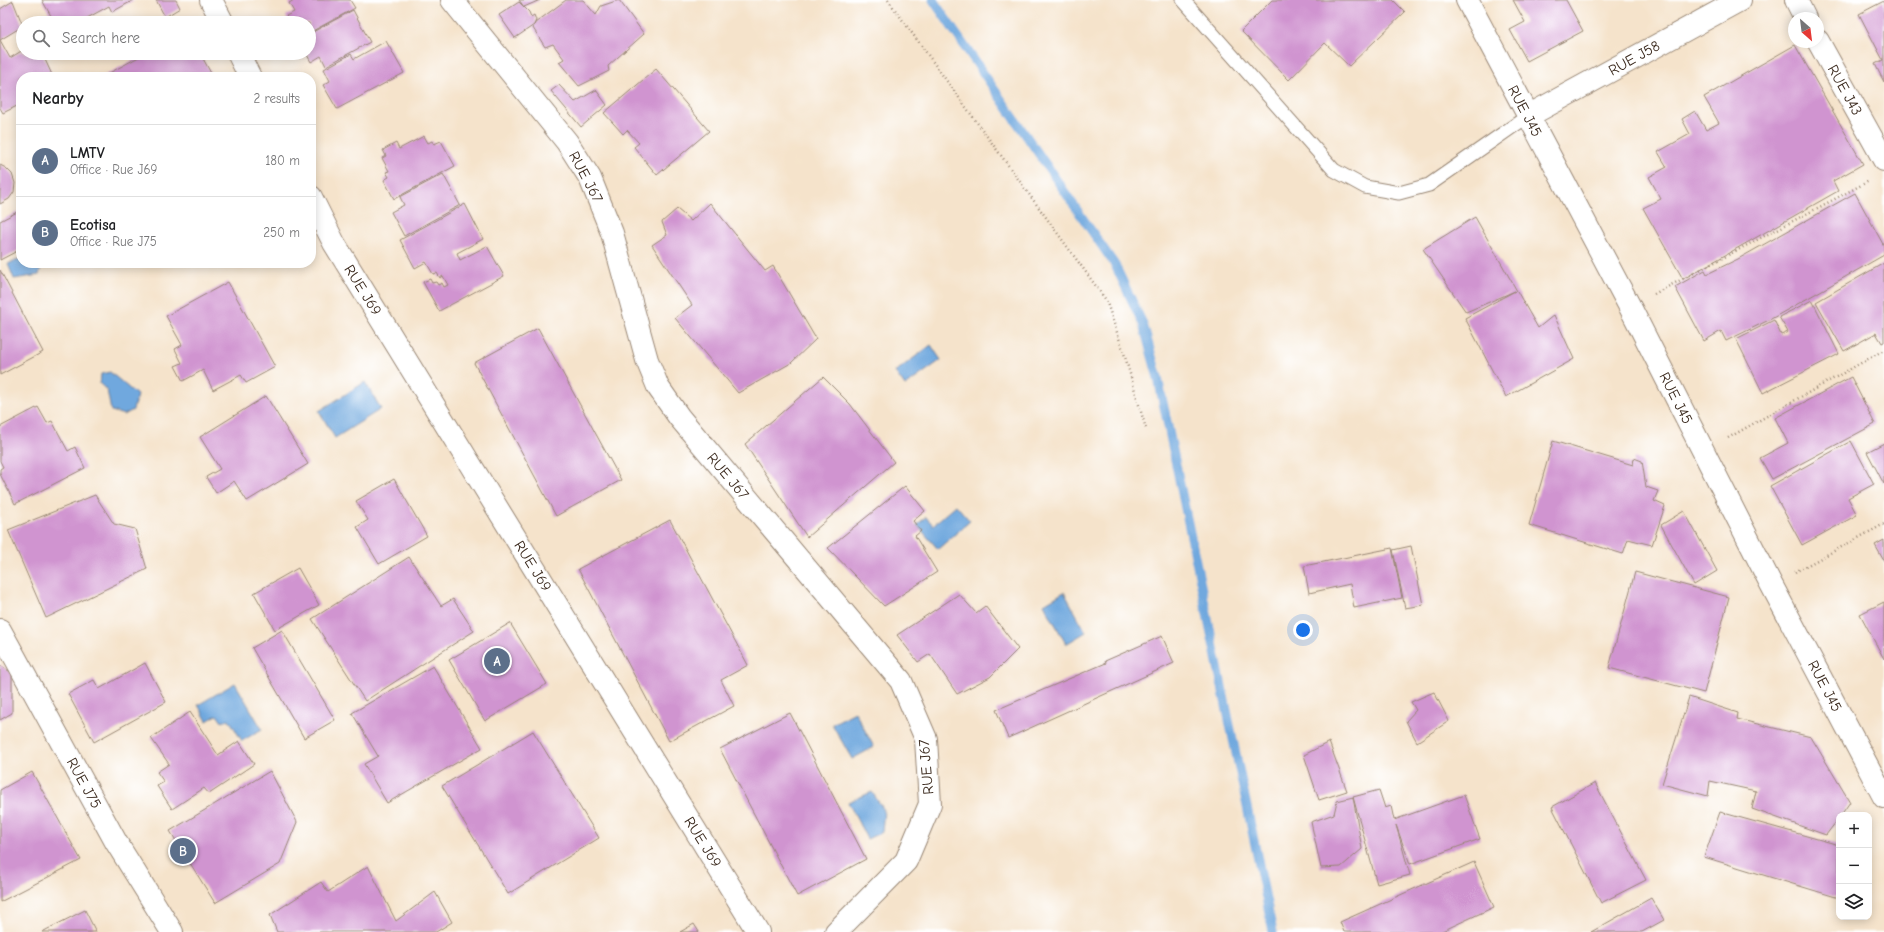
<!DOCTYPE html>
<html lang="en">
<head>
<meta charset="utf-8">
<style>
	:root { --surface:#fff; --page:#f2f2f2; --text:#202124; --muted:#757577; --line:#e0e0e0; --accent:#111827 }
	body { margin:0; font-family:"Comic Neue",sans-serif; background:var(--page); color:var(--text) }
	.controls { position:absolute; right:12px; bottom:12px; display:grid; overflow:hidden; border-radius:8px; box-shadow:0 2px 10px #0003 }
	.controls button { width:36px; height:36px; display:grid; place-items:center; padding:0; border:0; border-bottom:1px solid var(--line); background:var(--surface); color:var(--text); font:20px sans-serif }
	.compass { position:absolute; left:1788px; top:12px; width:36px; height:36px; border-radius:50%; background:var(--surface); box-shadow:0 2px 10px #0003; rotate:152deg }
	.you { position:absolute; left:1303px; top:630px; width:14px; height:14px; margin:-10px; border:3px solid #fff; border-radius:50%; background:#1a73e8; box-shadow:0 0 0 6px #1a73e833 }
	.badge { display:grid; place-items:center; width:26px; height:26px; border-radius:50%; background:var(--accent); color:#fff; font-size:13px; font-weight:700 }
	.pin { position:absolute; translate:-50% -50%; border:2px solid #fff; box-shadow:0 1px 4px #0006 }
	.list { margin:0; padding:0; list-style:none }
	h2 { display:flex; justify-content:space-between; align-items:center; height:52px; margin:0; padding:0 16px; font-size:17px }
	h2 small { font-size:13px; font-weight:400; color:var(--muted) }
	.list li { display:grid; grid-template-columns:26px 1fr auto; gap:12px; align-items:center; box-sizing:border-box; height:72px; padding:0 16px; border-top:1px solid var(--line) }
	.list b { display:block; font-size:15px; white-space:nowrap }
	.list p { margin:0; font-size:13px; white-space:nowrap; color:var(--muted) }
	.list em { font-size:13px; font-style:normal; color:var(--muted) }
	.icon { flex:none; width:22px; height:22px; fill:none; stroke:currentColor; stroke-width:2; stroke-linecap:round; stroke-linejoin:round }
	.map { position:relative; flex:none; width:1884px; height:932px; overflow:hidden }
	.search { position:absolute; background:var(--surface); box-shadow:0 2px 10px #0003; left:16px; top:16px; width:300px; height:44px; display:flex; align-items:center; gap:10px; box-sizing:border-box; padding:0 14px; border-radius:22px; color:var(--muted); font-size:15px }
	.panel { position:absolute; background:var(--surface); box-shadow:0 2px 10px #0003; left:16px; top:72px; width:300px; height:196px; border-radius:16px }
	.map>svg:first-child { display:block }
</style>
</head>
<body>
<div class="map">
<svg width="1884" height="932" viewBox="0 0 1884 932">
	<rect width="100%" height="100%" fill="#fff"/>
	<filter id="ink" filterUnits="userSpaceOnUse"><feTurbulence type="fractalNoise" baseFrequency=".025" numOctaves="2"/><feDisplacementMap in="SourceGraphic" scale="8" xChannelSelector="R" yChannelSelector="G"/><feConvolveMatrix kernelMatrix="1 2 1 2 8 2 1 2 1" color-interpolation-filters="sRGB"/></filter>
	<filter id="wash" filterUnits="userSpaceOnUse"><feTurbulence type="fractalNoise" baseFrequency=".012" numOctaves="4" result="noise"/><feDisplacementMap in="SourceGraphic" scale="16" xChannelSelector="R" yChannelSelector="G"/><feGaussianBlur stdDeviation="0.9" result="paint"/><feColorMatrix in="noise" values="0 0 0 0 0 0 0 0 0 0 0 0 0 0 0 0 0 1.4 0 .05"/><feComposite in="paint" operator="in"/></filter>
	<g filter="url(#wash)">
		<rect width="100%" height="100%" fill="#f5e3cb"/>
		<path fill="#6fa8de" stroke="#55697e" d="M21 258V263H42L39 275 14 279 8 264Z
			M931 345 941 360 905 386 895 372Z
			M110 372 137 395 133 410 124 415 111 411 107 390 100 384 101 374Z
			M365 382 381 409 335 438 319 411Z
			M956 505 970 521 938 549 917 525 926 517 933 525Z
			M1064 592 1086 632 1066 644 1044 604Z
			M235 683 262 729 242 741 229 719 222 722 217 715 207 721 198 705Z
			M855 712 874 747 852 759 832 724Z
			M872 792 884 810 882 832 867 839 848 802Z"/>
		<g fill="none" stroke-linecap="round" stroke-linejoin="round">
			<path stroke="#6fa8de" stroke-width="9" d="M933 0 1115 265 1143 324 1158 378 1273 932"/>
		</g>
		<g id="blocks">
			<path fill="#d094d0" d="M42 0H134L112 12 109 6 78 23H55Z
				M156 0H176L180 8 165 17Z
				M294 0H350L355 8 309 33V23H289L286 16 294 12 289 3Z
				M519 0H540L524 7Z
				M566 0H583L596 15 601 6 619 0 644 34 608 66 609 71 579 86 559 62 564 59 553 44 545 47 533 28 535 23Z
				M1272 0H1393L1405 12 1349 66 1325 43 1289 80 1241 31Z
				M1513 0H1566L1583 31 1527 61 1510 30 1525 22Z
				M13 1 23 26 0 40 10 58 23 50V53H42L53 77H21V104L3 113 0 108V9Z
				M1884 1V82L1875 64 1883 60 1859 14Z
				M519 2 529 12 531 17 534 15 536 20 534 25 515 38 499 15Z
				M353 10 370 42 326 66 321 56 311 62 306 53H309V34Z
				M386 41 404 73 337 109 323 85 330 81 324 69 351 54 354 59Z
				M1795 45 1863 164 1833 181 1838 191 1683 279 1643 208 1661 199 1649 177 1667 167 1658 152 1690 134 1682 119 1695 111 1706 130 1719 123 1704 97Z
				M146 53H200L213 77H102Z
				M656 69 709 131 657 175 634 147 639 143 627 130 623 134 604 113Z
				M559 85 575 102 596 90 607 105 581 127 551 91Z
				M424 136 428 143 432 141 434 144 441 141 455 166 394 199 384 180 389 177 386 172 389 171 382 158 386 156 383 150 396 143 399 149Z
				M0 165 6 168 12 174 15 183 14 192 9 199 0 204Z
				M443 174 460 205 404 236 391 212 404 205 400 197Z
				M1855 193 1884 246V255L1771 319 1726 341 1721 331 1704 341 1675 287 1705 270 1707 274 1738 259Z
				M710 203 765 271 773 266 816 339 791 363 738 393 675 318 692 305 652 245 667 235 662 222 677 209 691 221Z
				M465 204 483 239 457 253 460 260 487 246 504 276 439 311 423 282 430 279 432 283 436 282 438 285 442 283 444 287 448 285 443 276 440 278 437 273 433 274 426 262 415 268 400 240Z
				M21 210V249L0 260V221Z
				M1475 217 1538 328 1554 315 1574 359 1506 397 1465 318 1515 291 1466 312 1423 249Z
				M1884 263V342L1882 343 1876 333 1844 351 1816 302Z
				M0 270 43 352 0 375Z
				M228 282 275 367 246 383 241 375 213 390 203 370 183 381 175 366 182 363 175 349 182 345 166 316Z
				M1812 300 1839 354 1763 393 1736 339 1774 320 1781 335 1788 332 1779 317Z
				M538 328 621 480 556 516 474 363Z
				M823 377 850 404 894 462 807 537 745 444Z
				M1851 377 1875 424 1772 479 1760 458 1788 443 1775 418Z
				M266 396 308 464 247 501 234 481 216 493 206 477 220 469 200 437Z
				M38 407 47 423 52 421 68 451 75 447 85 468 15 504 0 474V469L3 467 0 461V427Z
				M1553 441 1633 465 1634 458 1642 461 1646 487 1658 491 1654 501 1665 506 1652 545 1628 539 1623 554 1529 525Z
				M1851 441 1874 484 1848 498 1857 515 1802 545 1770 486Z
				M1884 443V484L1867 452Z
				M394 479 427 536 379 564 357 527 368 520 356 501Z
				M905 486 925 511 913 521 921 531 915 536 937 572 884 606 828 548Z
				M95 495 114 524 135 529 147 569 46 618 8 530Z
				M1684 511 1717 571 1694 585 1661 525Z
				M670 520 748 665 721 680 734 706 669 741 578 569Z
				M1884 540V561L1875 545Z
				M1411 546 1423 605 1405 608 1393 550Z
				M1392 548 1402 598 1354 608 1350 584 1309 593 1304 566Z
				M409 557 441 606 453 599 474 631 365 701 312 619Z
				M298 568 319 605 275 630 254 593Z
				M1635 572 1729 597 1704 693 1609 668Z
				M959 594 976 613 985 606 1018 649 990 677 957 694 930 654 918 662 897 635Z
				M1884 602V659L1860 614Z
				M510 623 547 684 485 721 449 660Z
				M282 630 335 720 304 738 252 648Z
				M1162 636 1174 663 1008 738 996 710 1106 663 1105 661Z
				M145 663 166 702 94 742 68 694 94 680 99 689Z
				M0 665 12 673V713L0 720Z
				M433 666 482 748 387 803 364 764 378 756 352 713Z
				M1434 692 1449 721 1417 742 1406 721 1416 710 1411 702Z
				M1689 697 1738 713 1737 719 1811 737 1850 802 1841 815H1839V818L1826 835 1752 809 1756 791 1710 781 1708 796 1662 784Z
				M190 712 218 755 239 741 254 764 209 794 204 788 172 809 157 786 164 782 157 772 169 764 151 738Z
				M790 713 866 859 797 896 720 749Z
				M533 731 599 838 508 894 442 786Z
				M1329 742 1347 791 1319 800 1304 755Z
				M270 771 297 822 280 864 215 903 170 831Z
				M32 772 81 860 0 902V790Z
				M1595 783 1646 880 1601 903 1552 807Z
				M1379 790 1385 808 1391 806 1394 820 1464 795 1480 839 1410 864 1396 825 1410 875 1377 884 1353 797 1362 849 1341 867 1321 868 1311 822 1334 814 1337 801 1353 797Z
				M1720 812 1839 845V898L1704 857Z
				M1474 862 1494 907 1440 932H1344L1340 922Z
				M368 866 396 921 435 892 452 922 436 932H277L270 915 321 882 328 892Z
				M1651 898 1664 920 1642 932H1591Z
				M85 910 96 932H42Z
				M694 924 699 932H680Z"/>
		</g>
	</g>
	<g filter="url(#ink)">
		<use href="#blocks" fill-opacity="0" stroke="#988674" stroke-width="1"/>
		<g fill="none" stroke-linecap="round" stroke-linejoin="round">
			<defs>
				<path id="service" d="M1183 0 1334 170 1365 187 1399 193 1429 185 1528 116"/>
				<path id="minor" d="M211 0 223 23
					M452 0 567 142 590 178 612 233 647 360 658 387 679 417 901 681 926 739 930 804 906 861 836 932
					M1467 0 1630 307 1771 584 1884 797
					M1796 0 1805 18
					M1818 41 1884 160
					M238 53 250 77
					M1528 116 1740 0
					M311 197 334 243 758 932
					M0 630 116 842 172 932"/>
			</defs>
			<use href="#service" stroke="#988674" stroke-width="15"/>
			<use href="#minor" stroke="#988674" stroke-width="24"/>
			<path stroke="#988674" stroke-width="2.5" stroke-dasharray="1 3" stroke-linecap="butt" d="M888 0 1106 300 1124 353 1146 429
				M1654 294 1869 181
				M1728 438 1884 350
				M1795 572 1884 524"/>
			<use href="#service" stroke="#fff" stroke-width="13"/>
			<use href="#minor" stroke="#fff" stroke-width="22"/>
		</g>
	</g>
	<g text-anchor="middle" stroke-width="3" stroke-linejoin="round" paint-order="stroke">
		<g font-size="15" fill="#3b2a1e" stroke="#fff">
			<text transform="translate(1634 58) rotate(-29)" y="5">RUE J58</text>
			<text transform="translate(1845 90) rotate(61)" y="5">RUE J43</text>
			<text transform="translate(1525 111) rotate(62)" y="5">RUE J45</text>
			<text transform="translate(586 177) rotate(62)" y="5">RUE J67</text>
			<text transform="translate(363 290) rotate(58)" y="5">RUE J69</text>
			<text transform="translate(1676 398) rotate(63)" y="5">RUE J45</text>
			<text transform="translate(728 476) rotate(50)" y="5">RUE J67</text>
			<text transform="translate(533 566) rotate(58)" y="5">RUE J69</text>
			<text transform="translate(1825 686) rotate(62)" y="5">RUE J45</text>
			<text transform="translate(926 767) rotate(-95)" y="5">RUE J67</text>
			<text transform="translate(84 783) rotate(61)" y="5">RUE J75</text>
			<text transform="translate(703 842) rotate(58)" y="5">RUE J69</text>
		</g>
	</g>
</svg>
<div class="controls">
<button>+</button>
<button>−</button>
<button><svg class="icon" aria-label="layers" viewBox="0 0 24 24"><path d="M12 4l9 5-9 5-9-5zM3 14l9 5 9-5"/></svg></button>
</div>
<svg class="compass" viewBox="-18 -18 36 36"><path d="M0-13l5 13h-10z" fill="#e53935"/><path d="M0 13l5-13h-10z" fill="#757577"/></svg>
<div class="you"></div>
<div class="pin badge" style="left:497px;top:661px;background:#5c6f8a">A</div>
<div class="pin badge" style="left:183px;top:851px;background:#5c6f8a">B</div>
<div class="search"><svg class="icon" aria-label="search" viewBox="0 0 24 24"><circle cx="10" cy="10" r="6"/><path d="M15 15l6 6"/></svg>Search here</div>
<section class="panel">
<h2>Nearby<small>2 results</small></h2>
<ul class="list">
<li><span class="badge" style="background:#5c6f8a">A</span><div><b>LMTV</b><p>Office · Rue J69</p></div><em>180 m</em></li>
<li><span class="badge" style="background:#5c6f8a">B</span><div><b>Ecotisa</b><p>Office · Rue J75</p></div><em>250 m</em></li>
</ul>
</section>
</div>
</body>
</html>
